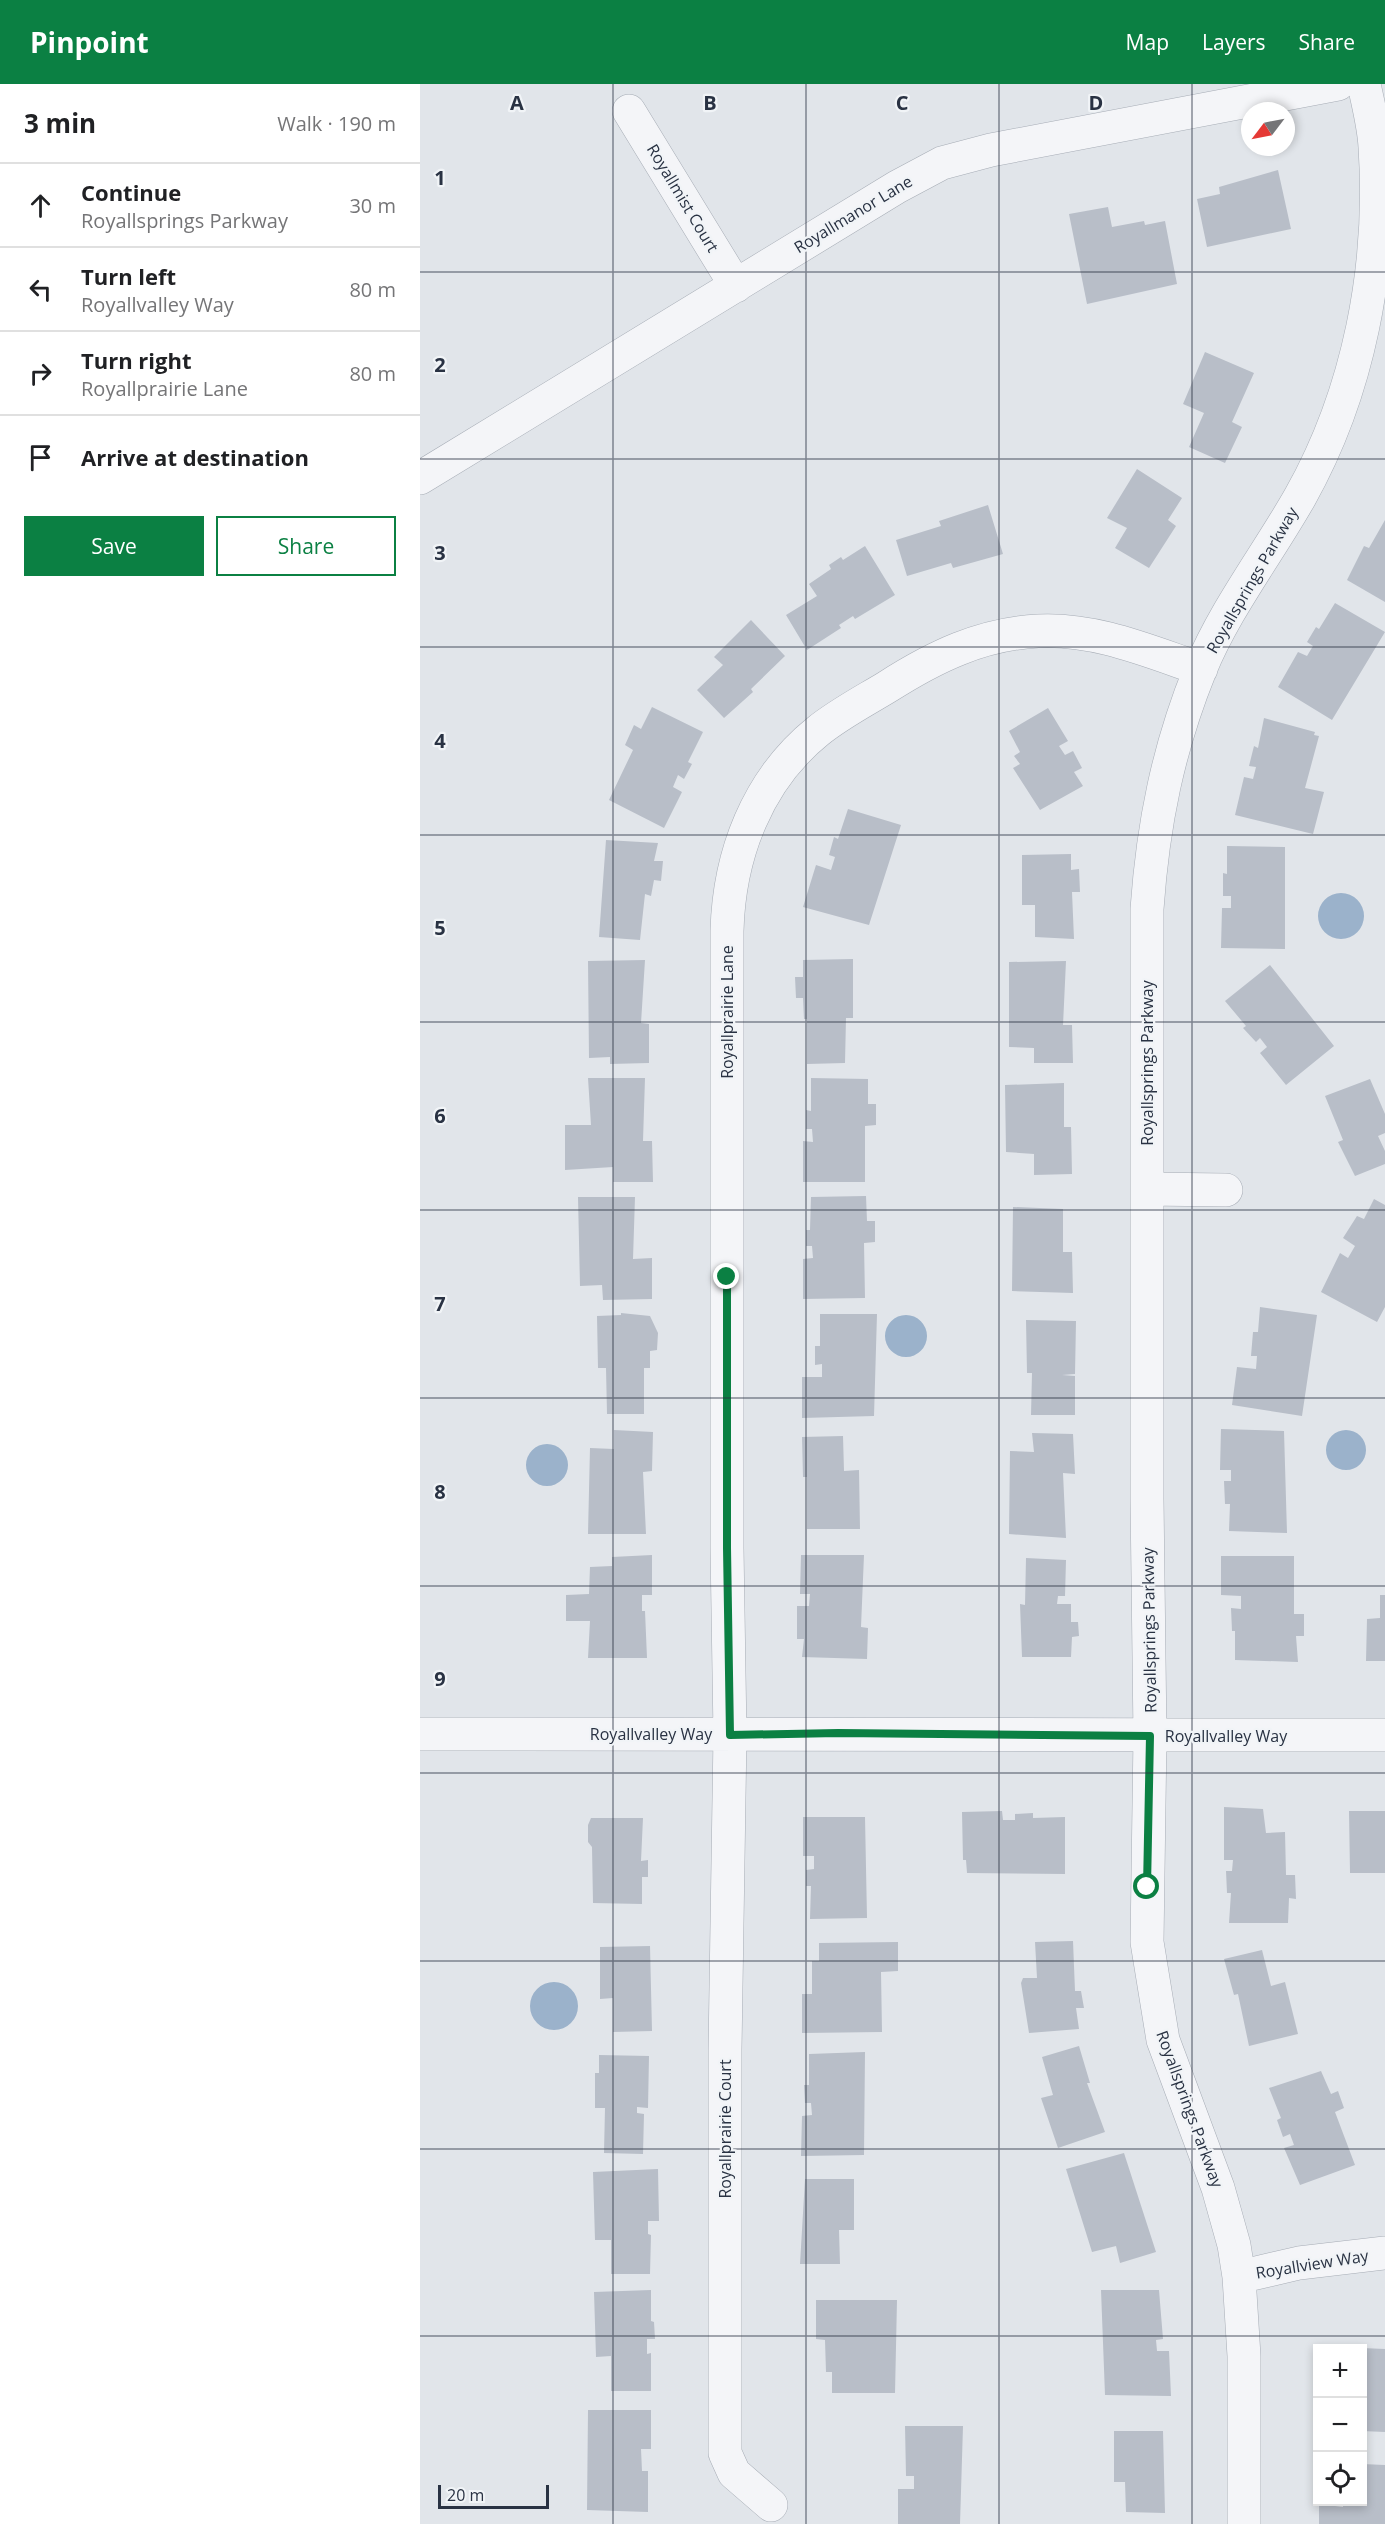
<!DOCTYPE html>
<html lang="en">
<head>
<meta charset="utf-8">
<style>
	:root { --surface:#fff; --page:#f2f2f2; --text:#202124; --muted:#757577; --line:#e0e0e0; --accent:#0b8043 }
	body { margin:0; font-family:"Open Sans",sans-serif; background:var(--page); color:var(--text) }
	.controls { position:absolute; right:18px; bottom:18px; display:grid; overflow:hidden; border-radius:0px; box-shadow:0 3px 9px #0003 }
	.controls button { width:54px; height:54px; display:grid; place-items:center; padding:0; border:0; border-bottom:2px solid var(--line); background:var(--surface); color:var(--text); font:30px sans-serif }
	.compass { position:absolute; left:821px; top:18px; width:54px; height:54px; border-radius:50%; background:var(--surface); box-shadow:0 3px 9px #0003; rotate:238deg }
	.scale { position:absolute; left:18px; bottom:15px; width:111px; box-sizing:border-box; padding-left:6px; border:3px solid #293243; border-top:0; font-size:16px; line-height:21px; white-space:nowrap; color:#293243; -webkit-text-stroke:4px #f1f4f7; paint-order:stroke }
	.stop { position:absolute; width:18px; height:18px; margin:-14px; border:4px solid #0b8043; border-radius:50%; background:#fff }
	.stop.end { background:#0b8043; border-color:#fff; box-shadow:0 2px 6px #0008 }
	.list { margin:0; padding:0; list-style:none }
	h2 { display:flex; justify-content:space-between; align-items:center; height:78px; margin:0; padding:0 24px; font-size:26px }
	h2 small { font-size:20px; font-weight:400; color:var(--muted) }
	.list li { display:grid; grid-template-columns:39px 1fr auto; gap:18px; align-items:center; box-sizing:border-box; height:84px; padding:0 24px; border-top:2px solid var(--line) }
	.list b { display:block; font-size:22px; white-space:nowrap }
	.list p { margin:0; font-size:20px; white-space:nowrap; color:var(--muted) }
	.list em { font-size:20px; font-style:normal; color:var(--muted) }
	.actions { display:flex; gap:12px; padding:18px 24px }
	.actions a { flex:1; padding:14px 0; border:2px solid var(--accent); border-radius:0px; text-align:center; font-size:21px; color:var(--accent) }
	.actions .main { background:var(--accent); color:#fff }
	.icon { flex:none; width:33px; height:33px; fill:none; stroke:currentColor; stroke-width:2; stroke-linecap:round; stroke-linejoin:round }
	.map { position:relative; flex:none; width:965px; height:2440px; overflow:hidden }
	header { display:flex; align-items:center; gap:36px; box-sizing:border-box; height:84px; padding:0 30px; background:var(--accent); color:#fff }
	header strong { font-size:28px }
	nav { display:flex; gap:33px; margin-inline-start:auto; font-size:21px }
	main { display:flex }
	aside { flex:1; background:var(--surface) }
	.map>svg:first-child { display:block }
</style>
</head>
<body>
<header>
<strong>Pinpoint</strong>
<nav><a>Map</a><a>Layers</a><a>Share</a></nav>
</header>
<main>
<aside>
<h2>3 min<small>Walk · 190 m</small></h2>
<ul class="list">
<li><svg class="icon" aria-label="ahead" viewBox="0 0 24 24"><path d="M12 20V5M6 11l6-6 6 6"/></svg><div><b>Continue</b><p>Royallsprings Parkway</p></div><em>30 m</em></li>
<li><svg class="icon" aria-label="left" viewBox="0 0 24 24"><path d="M17 20v-9H6M10 6l-5 5 5 5"/></svg><div><b>Turn left</b><p>Royallvalley Way</p></div><em>80 m</em></li>
<li><svg class="icon" aria-label="right" viewBox="0 0 24 24"><path d="M7 20v-9h11M14 6l5 5-5 5"/></svg><div><b>Turn right</b><p>Royallprairie Lane</p></div><em>80 m</em></li>
<li><svg class="icon" aria-label="arrive" viewBox="0 0 24 24"><path d="M6 21V4h12l-3 4 3 4H6"/></svg><div><b>Arrive at destination</b></div></li>
</ul>
<div class="actions"><a class="main">Save</a><a>Share</a></div>
</aside>
<div class="map">
<svg width="965" height="2440" viewBox="0 0 965 2440">
	<rect width="100%" height="100%" fill="#e1e5ea"/>
	<path fill="#9bb2cb" d="M898 832a23 23 0 1 1 46 0a23 23 0 1 1-46 0Z
		M465 1252a21 21 0 1 1 42 0a21 21 0 1 1-42 0Z
		M906 1366a20 20 0 1 1 40 0a20 20 0 1 1-40 0Z
		M106 1381a21 21 0 1 1 42 0a21 21 0 1 1-42 0Z
		M110 1922a24 24 0 1 1 48 0a24 24 0 1 1-48 0Z"/>
	<path fill="#b8bec8" d="M858 86 871 145 787 163 777 115 800 110 799 103Z
		M688 123 692 143 724 137 725 141 745 137 757 200 667 220 649 130Z
		M785 268 834 289 812 338 822 343 805 379 769 363 784 329 763 320Z
		M717 385 762 414 748 436 756 442 729 484 695 464 707 444 687 434Z
		M568 421 583 470 533 484 531 479 487 492 476 456 521 442 519 437Z
		M965 436V518L927 496 944 462 949 464Z
		M445 462 475 511 435 535 433 532 419 541 421 544 387 566 366 531 397 512 389 500 411 485 409 481 421 473 423 476Z
		M915 519 965 548 912 636 858 603 878 568 887 572 893 562 887 558 896 543 899 545Z
		M331 536 365 572 331 605 333 608 304 634 277 606 303 581 294 573Z
		M232 623 283 648 268 678 272 680 264 695 258 691 253 703 262 708 244 744 189 716 213 666 205 661 214 641 221 645Z
		M628 624 648 657 639 662 645 671 653 667 662 684 654 688 663 702 620 726 593 684 600 680 594 672 600 668 589 647Z
		M844 634 895 648 894 651 899 652 885 704 904 708 893 750 815 731 824 693 833 695 836 683 829 682 834 662 838 664Z
		M428 725 481 741 449 841 383 823 396 781 411 786 415 773 409 771 414 753 418 755Z
		M186 756 238 759 234 777H243L241 797 234 796 231 812 225 810 220 856 179 853Z
		M807 762 865 763V865L801 864 802 824H811V812H803V789L807 790Z
		M651 770V786L659 785 660 808H652L654 855 615 853V821H602V771Z
		M433 875V934H426L425 979 387 980V935H384L383 914H376L375 893H383V876Z
		M225 876 221 939 229 940V979L190 980V973L169 974 168 877Z
		M646 877 643 941H652L653 979H614V964L589 963V878Z
		M850 881 914 962 866 1001 840 969 847 963 840 954 836 958 823 944 826 942 805 917Z
		M168 994H225L223 1057H232L233 1098H193V1083L145 1086V1041H171Z
		M391 994 448 995V1020H456V1041L445 1042V1098H383V1057L393 1058 392 1045H386V1026L391 1027Z
		M950 995 965 1030V1049L958 1052 965 1067V1080L935 1092 918 1058 923 1056 905 1012Z
		M644 999V1043H651L652 1090 614 1091V1070L586 1068 585 1001Z
		M446 1112 447 1137H455V1158L444 1159 445 1214 383 1215V1175L393 1174 392 1162H386V1146H390L391 1113Z
		M158 1113H215L213 1175 232 1174V1215L183 1216 182 1201 160 1202Z
		M954 1115 965 1121V1223L957 1238 901 1208 920 1169 928 1174 935 1162 923 1154 937 1132 944 1135Z
		M593 1123 643 1125V1168H652L653 1209 592 1207Z
		M840 1223 897 1231 882 1332 812 1321 817 1283 836 1285 837 1272H831L833 1248H838Z
		M201 1229 230 1232 238 1249 237 1266 230 1267V1284H224V1330H187L186 1284H178L177 1232 201 1231Z
		M400 1230H457L454 1332 382 1334V1293H402V1280L395 1281V1262H400Z
		M606 1236 656 1237 655 1290 642 1291 655 1292V1331H611L612 1289H607Z
		M801 1345 864 1347 867 1449 809 1447 810 1420H805L804 1397H811V1386H800Z
		M194 1346 233 1348 232 1387 223 1388 226 1450H168L170 1364 194 1365Z
		M612 1349 653 1350 655 1390 643 1389 646 1454 589 1450 590 1367 614 1368Z
		M423 1352 424 1387 439 1386 440 1445H387V1393H383L382 1353Z
		M232 1471V1511H222V1527H225L227 1574H168L170 1537H146V1511L169 1510 170 1483 192 1482V1473Z
		M381 1471H444L441 1543 448 1544 447 1575 382 1573 384 1555H377V1522H389L390 1510H380Z
		M801 1472H874V1530H884V1552H876L878 1578 815 1576V1547H812L811 1524 821 1525V1512L801 1511Z
		M606 1474 646 1476 645 1512H638L637 1520H651V1538H658L659 1552 652 1553 651 1573H602L600 1520 605 1521Z
		M960 1511H965V1577H946L947 1535 960 1534Z
		M804 1723 843 1725 846 1749 865 1748 866 1791H875L876 1815 869 1814 868 1839H809L811 1809H807L806 1787H812L813 1776H804Z
		M582 1727 583 1736H595V1730L613 1729V1734L645 1733V1790L547 1789 546 1776H543L542 1728Z
		M929 1727H965V1789H930Z
		M383 1733H445L447 1834 390 1835 391 1802H386V1786L394 1785V1772H383Z
		M171 1734H223L221 1777 228 1776V1793H222V1820L173 1819 172 1763 168 1758V1741Z
		M653 1857 655 1907H661L664 1924H656L659 1945 609 1949 601 1899 603 1894H617L615 1858Z
		M478 1858V1887L461 1888 462 1948 382 1949V1910H392V1877H399V1859Z
		M230 1862 232 1947 193 1948V1914L180 1915V1863Z
		M842 1866 851 1902 865 1898 878 1950 829 1962 818 1910 814 1911 804 1875Z
		M659 1962 670 1999H667L685 2048 638 2064 621 2014 633 2011 622 1973Z
		M445 1968 444 2071 381 2072 382 2032 392 2031 391 2019H385L384 2001H389V1970Z
		M179 1971 229 1972 228 2024 217 2023V2029L224 2030 223 2070 184 2069 185 2024H175V1989H179Z
		M901 1987 911 2010 918 2007 924 2024 915 2028 935 2081 880 2101 864 2064 874 2061 870 2050 863 2053 857 2036 861 2034 849 2004Z
		M704 2069 736 2168 700 2179 696 2162 672 2168 646 2085Z
		M238 2085 239 2137H228V2150L231 2151 230 2190H191V2156H175L173 2088Z
		M385 2095H434V2146H419L420 2180H380Z
		M231 2206V2237L234 2238 235 2255H227V2270L231 2269V2307H191V2272L176 2273 174 2208Z
		M681 2206H739L743 2255 736 2256 737 2267H749L751 2312 685 2311Z
		M396 2216H477L475 2309H412V2288H406L405 2256 396 2255Z
		M942 2264 965 2265V2348L942 2347Z
		M168 2326H231V2365H221L222 2387H228V2428L167 2426Z
		M485 2342H543L540 2440H478V2405H494V2392H486Z
		M694 2347H743L745 2429 706 2428 705 2398H694Z
		M942 2380 965 2381V2440H899V2420L923 2423V2418H942Z"/>
	<g fill="none" stroke-linecap="round" stroke-linejoin="round">
		<defs>
			<path id="minor" d="M209 27 316 202
				M0 394 477 103 522 79 571 66 918 0
				M727 1105 806 1106
				M0 1650 965 1651
				M819 2193 879 2179 965 2169
				M351 2421 314 2389 305 2369V1966L310 1651 307 1464V847C309 771 337 696 398 647 419 630 444 617 467 603 514 573 561 550 618 547 675 544 728 567 781 585
				M824 2440V2272L819 2193 814 2161 798 2104 743 1956 727 1858 730 1652 727 1415V825C733 740 748 665 780 586 805 525 847 471 880 413 939 308 963 183 955 63 954 42 948 20 944 0"/>
		</defs>
		<use href="#minor" stroke="#a6acb5" stroke-width="34"/>
		<use href="#minor" stroke="#f4f5f8" stroke-width="33"/>
	</g>
	<g fill="none" stroke-linecap="round" stroke-linejoin="round">
		<path stroke="#0b8043" stroke-width="8" d="M307 1193V1464L310 1651 418 1649 730 1652 727 1803"/>
	</g>
	<path fill="none" stroke="#293243" stroke-width="1.5" stroke-opacity="0.55" d="M193 0V2440M386 0V2440M579 0V2440M772 0V2440M0 188H965M0 375H965M0 563H965M0 751H965M0 938H965M0 1126H965M0 1314H965M0 1502H965M0 1689H965M0 1877H965M0 2065H965M0 2252H965"/>
	<g text-anchor="middle" stroke-width="4.5" stroke-linejoin="round" paint-order="stroke">
		<g font-size="16" fill="#293243" stroke="#f1f4f7">
			<text transform="translate(263 114) rotate(59)" y="6">Royallmist Court</text>
			<text transform="translate(433 130) rotate(-31)" y="6">Royallmanor Lane</text>
			<text transform="translate(832 496) rotate(-60)" y="6">Royallsprings Parkway</text>
			<text transform="translate(307 928) rotate(-90)" y="6">Royallprairie Lane</text>
			<text transform="translate(727 979) rotate(-90)" y="6">Royallsprings Parkway</text>
			<text transform="translate(729 1546) rotate(-91)" y="6">Royallsprings Parkway</text>
			<text x="231" y="1656">Royallvalley Way</text>
			<text x="806" y="1658">Royallvalley Way</text>
			<text transform="translate(770 2025) rotate(70)" y="6">Royallsprings Parkway</text>
			<text transform="translate(305 2045) rotate(-90)" y="6">Royallprairie Court</text>
			<text transform="translate(892 2180) rotate(-9)" y="6">Royallview Way</text>
		</g>
	</g>
	<g font-size="20" text-anchor="middle" font-weight="bold" fill="#293243" stroke="#f1f4f7" stroke-width="4.5" stroke-linejoin="round" paint-order="stroke">
		<text x="97" y="26">A</text>
		<text x="290" y="26">B</text>
		<text x="482" y="26">C</text>
		<text x="676" y="26">D</text>
		<text x="20" y="101">1</text>
		<text x="20" y="288">2</text>
		<text x="20" y="476">3</text>
		<text x="20" y="664">4</text>
		<text x="20" y="851">5</text>
		<text x="20" y="1039">6</text>
		<text x="20" y="1227">7</text>
		<text x="20" y="1415">8</text>
		<text x="20" y="1602">9</text>
	</g>
</svg>
<div class="controls">
<button>+</button>
<button>−</button>
<button><svg class="icon" aria-label="locate" viewBox="0 0 24 24"><circle cx="12" cy="12" r="6"/><path d="M12 2v4M12 18v4M2 12h4M18 12h4"/></svg></button>
</div>
<svg class="compass" viewBox="-18 -18 36 36"><path d="M0-13l5 13h-10z" fill="#e53935"/><path d="M0 13l5-13h-10z" fill="#757577"/></svg>
<div class="scale">20 m</div>
<div class="stop" style="left:727px;top:1803px"></div>
<div class="stop end" style="left:307px;top:1193px"></div>
</div>
</main>
</body>
</html>
